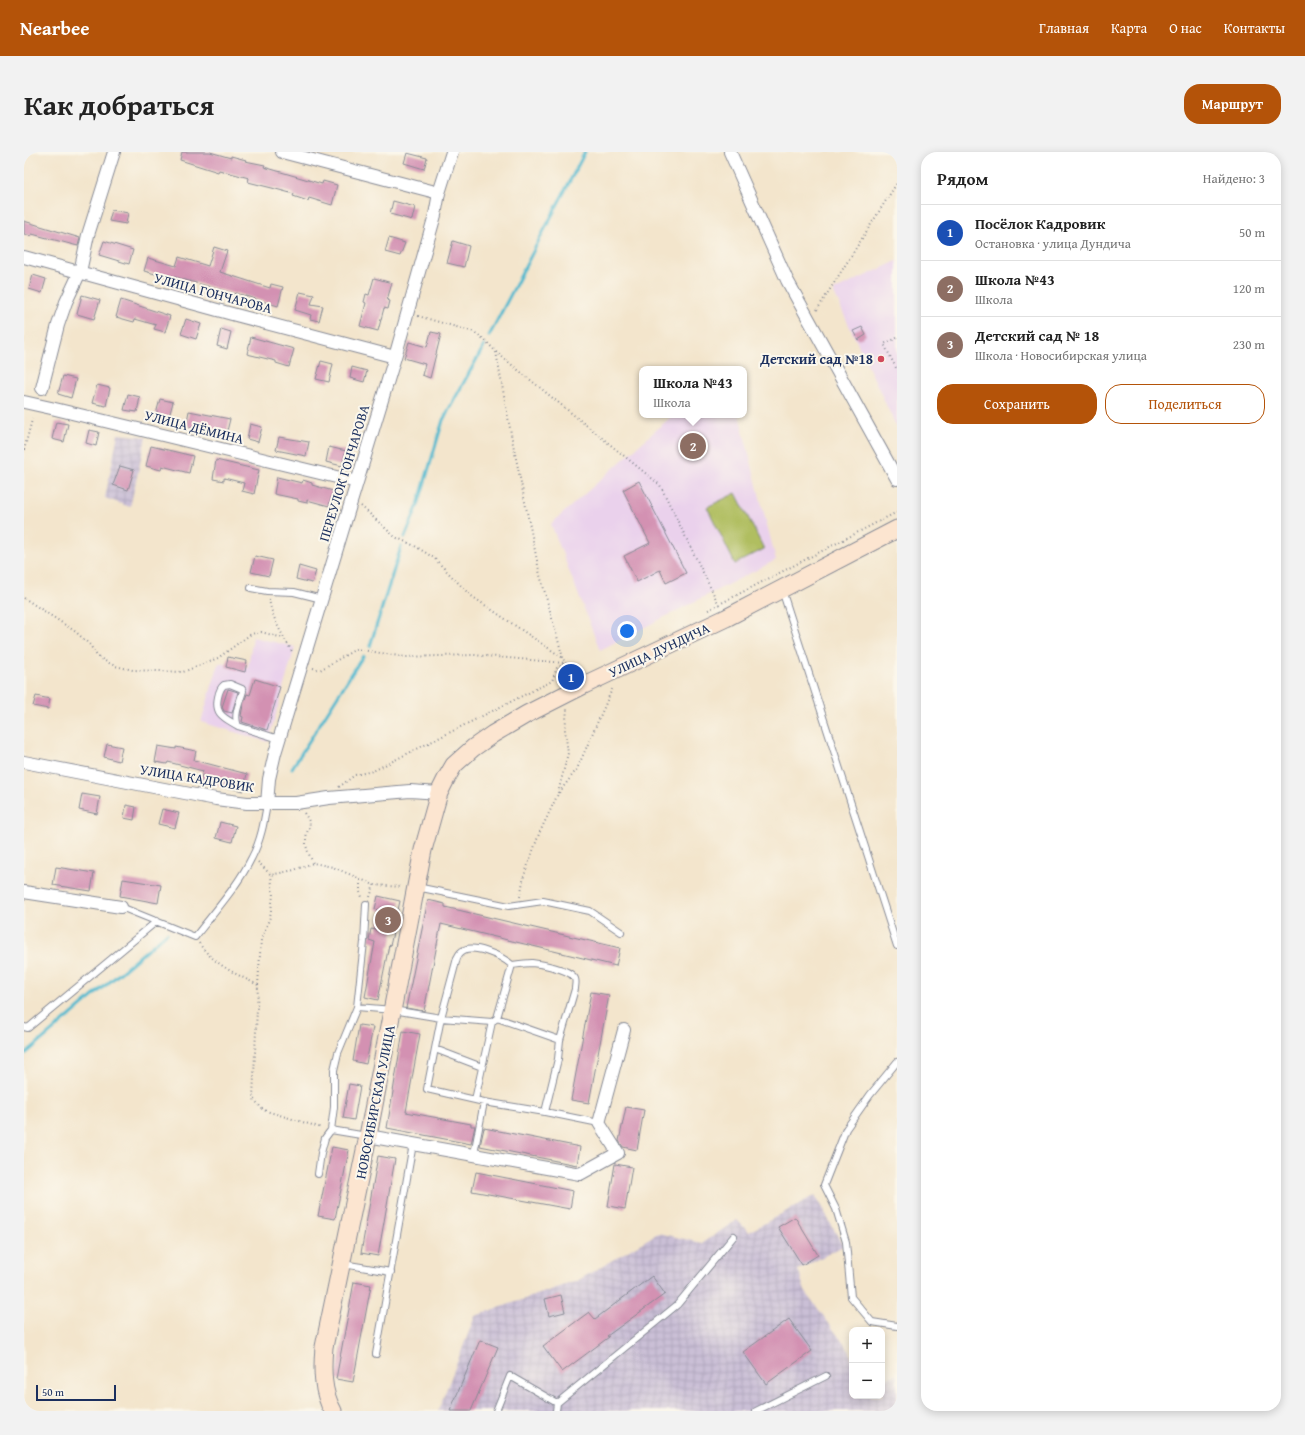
<!DOCTYPE html>
<html lang="ru">
<head>
<meta charset="utf-8">
<style>
	:root { --surface:#fff; --page:#f2f2f2; --text:#222; --muted:#767676; --line:#e0e0e0; --accent:#b45309 }
	body { margin:0; font-family:"Gentium Book Plus",serif; background:var(--page); color:var(--text) }
	.controls { position:absolute; right:12px; bottom:12px; display:grid; overflow:hidden; border-radius:8px; box-shadow:0 2px 10px #0003 }
	.controls button { width:36px; height:36px; display:grid; place-items:center; padding:0; border:0; border-bottom:1px solid var(--line); background:var(--surface); color:var(--text); font:20px sans-serif }
	.scale { position:absolute; left:12px; bottom:10px; width:80px; box-sizing:border-box; padding-left:4px; border:2px solid #1b2f5e; border-top:0; font-size:11px; line-height:14px; white-space:nowrap; color:#1b2f5e; -webkit-text-stroke:3px #fbf7ec; paint-order:stroke }
	.you { position:absolute; left:603px; top:479px; width:14px; height:14px; margin:-10px; border:3px solid #fff; border-radius:50%; background:#1a73e8; box-shadow:0 0 0 6px #1a73e833 }
	.badge { display:grid; place-items:center; width:26px; height:26px; border-radius:50%; background:var(--accent); color:#fff; font-size:13px; font-weight:700 }
	.pin { position:absolute; translate:-50% -50%; border:2px solid #fff; box-shadow:0 1px 4px #0006 }
	.popup { position:absolute; left:615px; top:214px; width:108px; height:52px; box-sizing:border-box; display:grid; place-content:center; border-radius:8px; background:var(--surface); filter:drop-shadow(0 1px 3px #0005); font-size:13px; white-space:nowrap; color:var(--muted) }
	.popup b { font-size:15px; color:var(--text) }
	.popup::after { content:''; position:absolute; left:50%; top:100%; margin-left:-8px; border:8px solid transparent; border-top-color:var(--surface) }
	.list { margin:0; padding:0; list-style:none }
	h2 { display:flex; justify-content:space-between; align-items:center; height:52px; margin:0; padding:0 16px; font-size:17px }
	h2 small { font-size:13px; font-weight:400; color:var(--muted) }
	.list li { display:grid; grid-template-columns:26px 1fr auto; gap:12px; align-items:center; box-sizing:border-box; height:56px; padding:0 16px; border-top:1px solid var(--line) }
	.list b { display:block; font-size:15px; white-space:nowrap }
	.list p { margin:0; font-size:13px; white-space:nowrap; color:var(--muted) }
	.list em { font-size:13px; font-style:normal; color:var(--muted) }
	.actions { display:flex; gap:8px; padding:12px 16px }
	.actions a { flex:1; padding:9px 0; border:1px solid var(--accent); border-radius:16px; text-align:center; font-size:14px; color:var(--accent) }
	.actions .main { background:var(--accent); color:#fff }
	.map { position:relative; flex:none; width:873px; height:1259px; overflow:hidden; border-radius:16px }
	header { display:flex; align-items:center; gap:24px; box-sizing:border-box; height:56px; padding:0 20px; background:var(--accent); color:#fff }
	header strong { font-size:19px }
	nav { display:flex; gap:22px; margin-inline-start:auto; font-size:14px }
	.intro { display:flex; align-items:center; justify-content:space-between; box-sizing:border-box; height:96px; padding:0 24px }
	h1 { margin:0; font-size:28px }
	.button { padding:10px 18px; border-radius:16px; background:var(--accent); color:#fff; font-size:14px; font-weight:700 }
	main { display:flex; gap:24px; padding:0 24px }
	aside { flex:1; background:var(--surface); border-radius:16px; box-shadow:0 2px 10px #0003 }
	.map>svg:first-child { display:block }
</style>
</head>
<body>
<header>
<strong>Nearbee</strong>
<nav><a>Главная</a><a>Карта</a><a>О нас</a><a>Контакты</a></nav>
</header>
<div class="intro"><h1>Как добраться</h1><a class="button">Маршрут</a></div>
<main>
<div class="map">
<svg width="873" height="1259" viewBox="0 0 873 1259">
	<defs>
		<pattern id="industrial-grid" width="8" height="8" patternUnits="userSpaceOnUse"><rect width="8" height="8" fill="#cabfd6"/><path d="M0 4h8M4 0v8" fill="none" stroke="#ada4ba"/></pattern>
	</defs>
	<rect width="100%" height="100%" fill="#fbf7ec"/>
	<filter id="ink" filterUnits="userSpaceOnUse"><feTurbulence type="fractalNoise" baseFrequency=".025" numOctaves="2"/><feDisplacementMap in="SourceGraphic" scale="8" xChannelSelector="R" yChannelSelector="G"/><feConvolveMatrix kernelMatrix="1 2 1 2 8 2 1 2 1" color-interpolation-filters="sRGB"/></filter>
	<filter id="wash" filterUnits="userSpaceOnUse"><feTurbulence type="fractalNoise" baseFrequency=".012" numOctaves="4" result="noise"/><feDisplacementMap in="SourceGraphic" scale="16" xChannelSelector="R" yChannelSelector="G"/><feGaussianBlur stdDeviation="0.9" result="paint"/><feColorMatrix in="noise" values="0 0 0 0 0 0 0 0 0 0 0 0 0 0 0 0 0 1.4 0 .05"/><feComposite in="paint" operator="in"/></filter>
	<g filter="url(#wash)">
		<rect width="100%" height="100%" fill="#f3e5cc"/>
		<path fill="#ead1ec" d="M873 109V276L809 139Z
			M649 263H715L752 408 576 498 527 372Z
			M229 485 271 495 244 590 177 570 195 511 224 515Z"/>
		<path fill="url(#industrial-grid)" d="M94 282 122 285 106 355 81 346Z
			M791 1043 819 1094 774 1118 781 1139 826 1200 828 1209V1244H858V1226L873 1223V1259H414L451 1164 553 1129 634 1081 678 1091 713 1068 725 1080Z"/>
		<path fill="#b0be61" stroke="#667660" d="M712 341 740 397 711 412 683 355Z"/>
		<g fill="none" stroke-linecap="round" stroke-linejoin="round">
			<path stroke="#51b9cf" stroke-width="3" d="M465 184 561 0
				M381 385 394 353 419 268 460 194
				M346 494 377 395
				M268 616 339 504
				M0 903 143 781"/>
		</g>
		<g id="blocks">
			<path fill="#d391b2" d="M158 0H186L207 6V4L222 8 221 9 241 13 240 15 298 32 299 29 313 33 308 53 285 46 284 49 269 44 270 42 248 36 224 30 225 26 195 18 194 20 156 8Z
				M383 1 403 6 400 17 380 11Z
				M369 49 391 55 388 68 366 62Z
				M88 58 104 61 102 72 85 69Z
				M0 69 56 86 54 94 8 82 7 84 0 82Z
				M365 86 381 91 376 104 361 100Z
				M80 89 109 98 105 112 75 103Z
				M429 89 445 94 440 115 423 111Z
				M190 95 203 99 196 120 246 136 247 132 259 135 254 154 212 141 211 142 144 123 143 125 120 119 124 106 152 114 155 105 184 114Z
				M9 123 22 127 18 141 5 137Z
				M350 126 368 131 363 148 366 149 364 157 360 156 354 179 336 174 342 151 340 150 342 142 345 143Z
				M276 140 290 143 287 152 299 154 295 169 286 167 287 163 271 158Z
				M58 143 76 148 70 167 53 162Z
				M97 148 146 164 141 180 130 177 132 173 111 167 110 170 92 165Z
				M162 167 177 172 172 187 157 182Z
				M838 175 842 183 834 188 829 179Z
				M197 177 207 180 203 197 193 194Z
				M407 180 417 182 406 226 398 223 401 212 380 206 385 190 403 195Z
				M227 185 270 197 265 215 252 211V209L223 202Z
				M297 209 309 212 305 230 292 227Z
				M328 215 343 219 340 230 326 226Z
				M39 224 52 227 47 246 34 242Z
				M73 233 86 236 82 254 68 251Z
				M104 242 116 245 113 260 100 258Z
				M136 247 149 250 144 269 131 266Z
				M165 259 206 267 202 283 162 274Z
				M32 270 44 272 40 290 28 287Z
				M226 272 238 275 234 290 223 287Z
				M65 278 75 280 72 294 62 291Z
				M255 285 285 290 282 304 252 298Z
				M127 294 169 304 165 321 138 314 137 318 122 314Z
				M305 295 322 299 318 314 302 310Z
				M192 308 235 318 230 342 218 339 220 331 200 326V329L189 327Z
				M96 314 110 318 104 338 89 333Z
				M253 325 278 331 279 328 288 331V333L309 339 305 354 283 348V351L274 349V347L250 342Z
				M615 329 662 421 642 431 636 418 613 430 600 404 626 391 599 338Z
				M231 404 249 408 245 424 227 420Z
				M275 414 292 419 288 431 272 427Z
				M204 505 223 509 221 520 202 515Z
				M231 527 256 535 243 578 218 570 219 565 217 564 219 553 223 542 226 543Z
				M204 537 214 540 208 561 200 559 198 555Z
				M12 544 26 547 24 557 9 554Z
				M83 592 98 595 95 609 80 605Z
				M134 594 152 597V595L172 599 170 608 223 622 219 639 176 629 179 619 144 610 143 612 131 610Z
				M58 642 76 645 73 662 55 658Z
				M102 653 112 655 110 668 100 666Z
				M138 657 155 661 151 676 134 672Z
				M196 670 212 674 208 690 192 686Z
				M32 715 70 721 67 739 29 733Z
				M99 727 137 733 134 751 96 744Z
				M354 744 376 749 366 794 365 793 354 848 341 845 351 790 345 788 347 777 353 778 358 759 351 757Z
				M404 748 421 752V755L596 796 592 814 417 772 400 859 382 856Z
				M567 840 585 843 565 951 547 948Z
				M335 873 349 875 342 912 329 909Z
				M379 879 396 882 382 960 447 972V974H451L447 992 363 976Z
				M325 932 336 934 330 968 319 966Z
				M602 955 620 958 613 998 599 995 595 989Z
				M460 976 556 995 553 1013 456 994Z
				M308 995 325 998 311 1067 294 1064Z
				M354 1004 371 1007 354 1104 337 1101Z
				M591 1012 608 1015 601 1057 584 1054Z
				M452 1020 549 1039 546 1057 448 1039Z
				M771 1065 794 1103 778 1113 754 1075Z
				M628 1124 641 1142 583 1184 585 1185 538 1220 519 1194 565 1160 571 1167Z
				M330 1130 347 1133 329 1230 312 1227Z
				M537 1143 541 1160 525 1164 521 1147Z
				M765 1167 788 1199 742 1232 719 1200Z
				M456 1188 474 1195 447 1259H426Z"/>
		</g>
	</g>
	<g filter="url(#ink)">
		<use href="#blocks" fill-opacity="0" stroke="#878a95" stroke-width="1"/>
		<g fill="none" stroke-linecap="round" stroke-linejoin="round">
			<defs>
				<path id="lane" d="M227 436 243 439 270 440 298 447
					M758 438 873 794
					M214 574C201 566 190 563 194 545 195 540 196 536 200 533L206 532 218 537 219 539C216 550 209 563 214 574L255 587
					M393 735 485 754 519 749 566 759 597 780
					M97 755 171 785C191 759 214 734 228 705 237 688 240 670 243 652
					M333 855 369 858 417 866 468 870 473 866 488 813
					M473 866 536 888
					M0 875 4 876 133 769
					M411 897 458 915
					M873 910 846 943 822 977 800 1033 812 1057 822 1090 827 1145 848 1170 873 1174
					M451 948 468 870
					M521 960 534 907 536 888 551 837C551 833 553 828 550 825 544 817 518 812 508 811 501 811 495 812 488 813 479 805 447 789 436 801 435 802 434 804 433 806L417 866 403 937 460 950 521 960 575 971
					M307 978 343 984
					M450 1002 460 950
					M294 1022 297 1001 301 986 307 978 310 955V918L314 901 333 855 340 790 342 752
					M319 1112 367 1120
					M352 1202 389 992
					M472 1259 486 1224 533 1251
					M532 1259 533 1251 653 1153 710 1084
					M732 1259 802 1224"/>
				<path id="street" d="M258 0 415 41
					M706 0 763 128 873 327
					M0 105 208 162 371 205
					M18 236 34 173 42 150 56 120 64 83 90 0
					M0 250 27 256 333 330
					M0 610 192 647 223 651H272L305 646 386 639 415 641
					M243 652 245 627 251 601 371 205 411 63 415 41 428 0
					M0 740 97 755
					M344 984 556 1022 594 1001 575 971 600 878"/>
				<path id="secondary" d="M309 1259C298 1240 298 1217 300 1195L344 984 399 698 415 641 423 625 430 613 449 596 469 582 503 562 560 533 702 466 873 377"/>
			</defs>
			<use href="#lane" stroke="#878a95" stroke-width="8"/>
			<use href="#street" stroke="#878a95" stroke-width="14"/>
			<use href="#secondary" stroke="#878a95" stroke-width="19"/>
			<path stroke="#878a95" stroke-width="2" stroke-dasharray="1 3" stroke-linecap="butt" d="M793 158 873 31
				M394 164 450 180 461 188 472 200 636 333 696 455
				M873 186 860 192 873 218
				M472 200 488 287 516 423 539 506
				M0 298 9 264
				M337 354 371 385 391 394 410 406 446 443 539 506 541 511 551 515 554 521
				M0 446 52 480 66 493 73 504 81 509 91 514 109 518 159 520 194 506 227 482 237 480 259 486
				M245 447C248 467 259 484 269 501
				M684 458 873 360
				M289 516 296 518 332 497 381 505 450 503 541 511
				M315 635 331 623 349 619 528 529 533 516 540 512
				M534 641 544 601 541 578 543 557
				M280 661C291 677 283 672 282 687 281 696 286 704 289 711
				M234 710 247 723 270 718 289 711 309 715 350 733 378 735
				M336 728V740L338 745
				M346 745 350 733
				M496 745 500 724 515 682 534 642 553 617 589 535
				M175 791C189 812 212 822 234 833L229 946 239 958 298 976
				M234 833 237 788 246 765 249 744 247 723"/>
			<use href="#lane" stroke="#fff" stroke-width="6"/>
			<use href="#street" stroke="#fff" stroke-width="12"/>
			<use href="#secondary" stroke="#fce5d0" stroke-width="17"/>
		</g>
	</g>
	<circle fill="#d1495b" stroke="#fbf7ec" stroke-width="1.5" cx="857" cy="207" r="4"/>
	<g text-anchor="middle" stroke-width="4" stroke-linejoin="round" paint-order="stroke">
		<g font-size="14" fill="#1b2f5e" stroke="#fbf7ec">
			<text transform="translate(189 141) rotate(15)" y="5">УЛИЦА ГОНЧАРОВА</text>
			<text transform="translate(170 275) rotate(14)" y="5">УЛИЦА ДЁМИНА</text>
			<text transform="translate(320 321) rotate(-73)" y="5">ПЕРЕУЛОК ГОНЧАРОВА</text>
			<text transform="translate(635 498) rotate(-25)" y="5">УЛИЦА ДУНДИЧА</text>
			<text transform="translate(173 626) rotate(9)" y="5">УЛИЦА КАДРОВИК</text>
			<text transform="translate(351 950) rotate(-79)" y="5">НОВОСИБИРСКАЯ УЛИЦА</text>
		</g>
		<g font-size="14" font-weight="bold" fill="#1b2f5e" stroke="#fbf7ec" text-anchor="end">
			<text x="849" y="212">Детский сад №18</text>
		</g>
	</g>
</svg>
<div class="controls">
<button>+</button>
<button>−</button>
</div>
<div class="scale">50 m</div>
<div class="you"></div>
<div class="pin badge" style="left:547px;top:525px;background:#1a4fb4">1</div>
<div class="pin badge" style="left:669px;top:294px;background:#8d6e63">2</div>
<div class="popup"><b>Школа №43</b>Школа</div>
<div class="pin badge" style="left:364px;top:768px;background:#8d6e63">3</div>
</div>
<aside>
<h2>Рядом<small>Найдено: 3</small></h2>
<ul class="list">
<li><span class="badge" style="background:#1a4fb4">1</span><div><b>Посёлок Кадровик</b><p>Остановка · улица Дундича</p></div><em>50 m</em></li>
<li><span class="badge" style="background:#8d6e63">2</span><div><b>Школа №43</b><p>Школа</p></div><em>120 m</em></li>
<li><span class="badge" style="background:#8d6e63">3</span><div><b>Детский сад № 18</b><p>Школа · Новосибирская улица</p></div><em>230 m</em></li>
</ul>
<div class="actions"><a class="main">Сохранить</a><a>Поделиться</a></div>
</aside>
</main>
</body>
</html>
